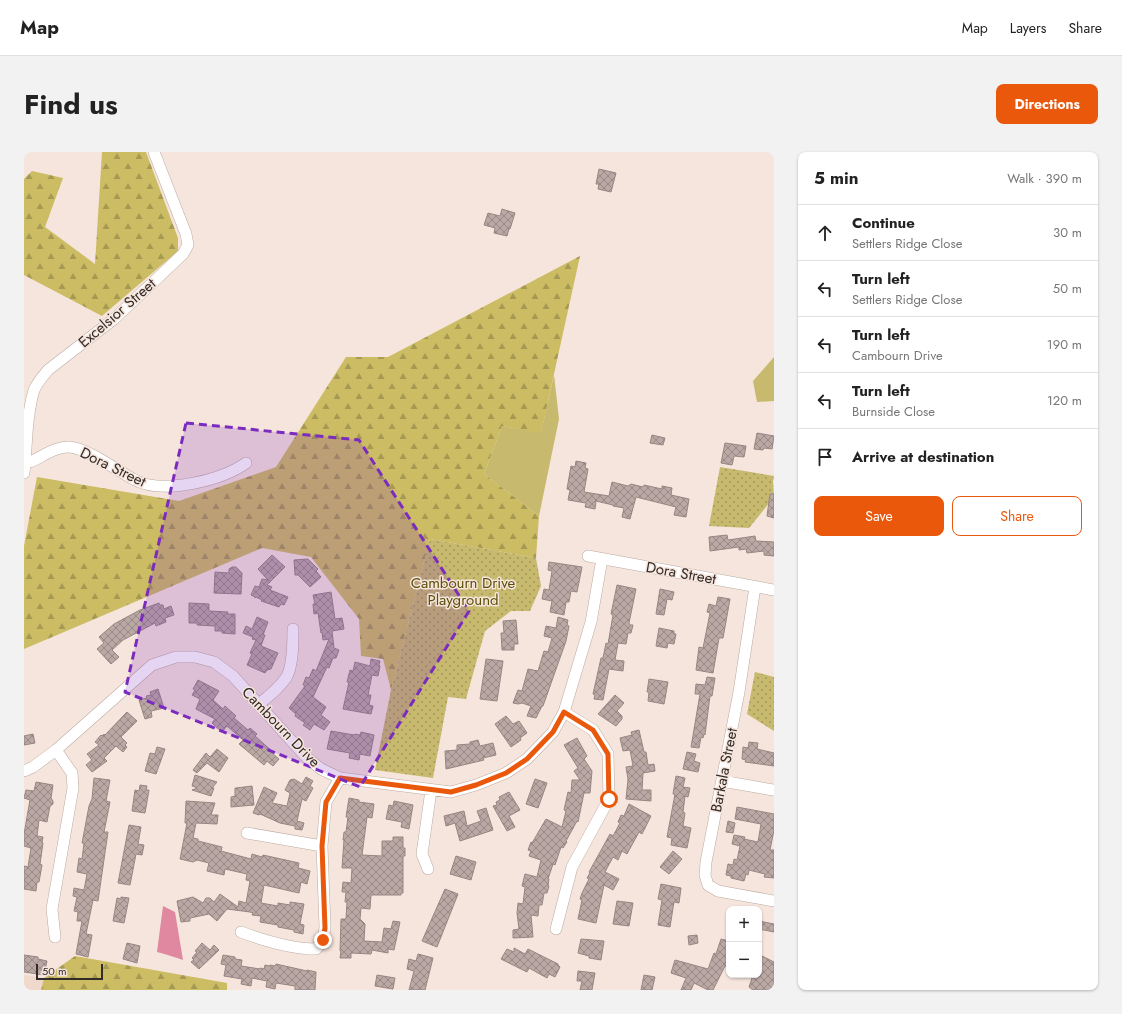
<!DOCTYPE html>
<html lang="en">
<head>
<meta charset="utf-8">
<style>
	:root { --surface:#fff; --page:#f2f2f2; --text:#222; --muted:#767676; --line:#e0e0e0; --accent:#ea580c }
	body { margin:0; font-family:Jost,sans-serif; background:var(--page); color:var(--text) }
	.controls { position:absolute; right:12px; bottom:12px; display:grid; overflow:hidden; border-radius:8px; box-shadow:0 1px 3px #0004 }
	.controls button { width:36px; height:36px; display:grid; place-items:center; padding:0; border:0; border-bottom:1px solid var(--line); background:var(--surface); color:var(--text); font:20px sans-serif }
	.scale { position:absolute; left:12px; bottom:10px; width:67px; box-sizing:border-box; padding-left:4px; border:2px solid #322b28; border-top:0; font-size:11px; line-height:14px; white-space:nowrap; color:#322b28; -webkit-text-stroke:3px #f6e5dc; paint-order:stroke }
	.stop { position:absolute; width:12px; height:12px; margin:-9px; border:3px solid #ea580c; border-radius:50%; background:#fff }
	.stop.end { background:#ea580c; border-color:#fff; box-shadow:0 1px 4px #0008 }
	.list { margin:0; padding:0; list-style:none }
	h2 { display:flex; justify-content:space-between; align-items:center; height:52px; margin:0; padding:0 16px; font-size:17px }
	h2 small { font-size:13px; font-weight:400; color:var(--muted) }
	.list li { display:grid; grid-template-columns:26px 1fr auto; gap:12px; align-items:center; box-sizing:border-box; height:56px; padding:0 16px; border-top:1px solid var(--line) }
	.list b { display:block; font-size:15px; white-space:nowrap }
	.list p { margin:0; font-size:13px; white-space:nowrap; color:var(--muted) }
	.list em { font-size:13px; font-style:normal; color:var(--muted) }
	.actions { display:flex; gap:8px; padding:12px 16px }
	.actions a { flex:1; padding:9px 0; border:1px solid var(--accent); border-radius:8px; text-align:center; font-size:14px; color:var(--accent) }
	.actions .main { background:var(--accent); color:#fff }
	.icon { flex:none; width:22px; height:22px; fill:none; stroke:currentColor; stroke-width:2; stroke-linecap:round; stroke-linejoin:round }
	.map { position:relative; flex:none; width:750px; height:838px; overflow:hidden; border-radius:8px }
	header { display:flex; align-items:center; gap:24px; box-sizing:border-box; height:56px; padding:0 20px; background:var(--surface); border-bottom:1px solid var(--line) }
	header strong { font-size:19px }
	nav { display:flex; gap:22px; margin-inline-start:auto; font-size:14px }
	.intro { display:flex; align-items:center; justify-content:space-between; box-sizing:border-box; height:96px; padding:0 24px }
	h1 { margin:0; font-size:28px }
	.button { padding:10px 18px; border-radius:8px; background:var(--accent); color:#fff; font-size:14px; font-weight:700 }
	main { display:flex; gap:24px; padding:0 24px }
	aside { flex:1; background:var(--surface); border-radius:8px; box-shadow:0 1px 3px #0004 }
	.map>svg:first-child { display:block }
</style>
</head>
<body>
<header>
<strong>Map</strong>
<nav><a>Map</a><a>Layers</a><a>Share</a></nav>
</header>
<div class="intro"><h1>Find us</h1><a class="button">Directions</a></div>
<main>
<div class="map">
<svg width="750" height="838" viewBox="0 0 750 838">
	<defs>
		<pattern id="forest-firs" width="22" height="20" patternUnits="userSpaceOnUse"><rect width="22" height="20" fill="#ccbc63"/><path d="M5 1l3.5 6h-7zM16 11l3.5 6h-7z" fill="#a69952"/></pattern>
		<pattern id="park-dots" width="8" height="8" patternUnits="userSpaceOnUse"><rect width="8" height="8" fill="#c7b96d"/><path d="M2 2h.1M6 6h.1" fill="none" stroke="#a2975a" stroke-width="1.8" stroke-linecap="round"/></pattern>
		<pattern id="building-cross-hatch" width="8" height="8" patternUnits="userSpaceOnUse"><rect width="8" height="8" fill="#baa8a5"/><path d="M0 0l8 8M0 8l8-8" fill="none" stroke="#988986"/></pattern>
	</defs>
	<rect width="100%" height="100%" fill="#f6e5dc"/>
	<path fill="#f1d8cc" d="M0 823 20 826 17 838H0Z"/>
	<path fill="#c7b96d" d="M750 205V249L733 250 729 229Z
		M530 223 535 267 515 364 460 322 478 274 517 280Z"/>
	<path fill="url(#forest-firs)" d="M78 0H122L154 86V99L78 164 0 123V27L8 19 39 26 21 75 71 112Z
		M556 104 517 281 478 274 460 322 515 364 512 406 406 387 367 538 359 507 337 504 335 467 287 405 238 396 0 497V394L13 325 155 349 252 315 322 205H364Z
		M51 804 203 831V838H17L20 826Z"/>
	<path fill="url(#park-dots)" d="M696 315 750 324 749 329 750 345 725 376 685 374Z
		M406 387 512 406 517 434 506 459H487L461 479 442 547 424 545 409 626 351 618 367 538Z
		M731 520 750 525V579L723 562Z"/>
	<path fill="#e088a0" d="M139 754 151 760 159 808C150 805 142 802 133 800Z"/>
	<path fill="url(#building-cross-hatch)" stroke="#978583" d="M575 17 592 21 587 40 574 37 575 32H572Z
		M478 57 491 61 486 77H485L483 84 470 81 471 76 460 73 464 61 476 64Z
		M733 281 750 284 748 297 740 296 739 298 730 297Z
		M628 283 641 286 639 293 626 291Z
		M701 291 722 294 720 305 710 304 708 313 697 311Z
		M552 309 562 311 561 316 564 317 560 340 585 344 588 330 604 334 607 332 619 335 620 333 638 337V334L648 336 647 343 665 347 662 365 650 363 652 355 612 345 606 367 598 365 600 356 589 354V353L572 349 571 357 561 355 562 351 544 348 546 338 543 337 547 314 551 315Z
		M746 342H750V366L743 364Z
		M703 383 704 388 731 384 732 389 750 390V404L740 403V399L723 401 722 397 715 398V395L686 399 685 385Z
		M248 403 261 415 243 433 248 435 246 438 264 445 260 453 257 452 255 455 237 449 238 448 232 445 231 446V445L227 443 231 434 235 435 238 427 244 428 234 417Z
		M284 407 294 417 292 419 297 425 286 435 274 423H271L270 408Z
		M525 410 558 415 553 440 547 439 545 450H542L540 463 526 460 528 449 518 447 520 437 525 438 528 419 524 418Z
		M208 415H212L218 421 217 442 190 441 191 420 205 421V417Z
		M593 433 612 437 605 471 606 473H609L607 481H604L602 492 594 491 591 508 600 509 599 519 585 517 579 548 570 547 571 543 569 542 577 506H579L582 491 584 492 589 463 587 462Z
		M636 437 650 440 648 448 643 447 640 463 632 462Z
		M307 440 311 467 318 466 320 477 308 479 310 496 315 498 312 506H309L305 516 303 515 289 545 302 555 297 563 306 570 300 578 290 572 286 578 279 573 281 571 271 564 272 562 265 556 281 534 279 533 282 525 285 526 289 517 292 519 305 487 299 488 298 480 297 481 294 461 290 462 289 452H291L289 443Z
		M694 445 706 447 699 486H695L689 521 672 518 675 495 679 496 686 461 683 460 685 452 692 454Z
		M135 451 136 453H139L140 457 147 454 150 463 141 466 142 470 132 474 131 471 99 488 88 498 95 505 87 512 73 497 80 491 75 485 90 472 116 458Z
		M165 451 185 452V459L204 460 203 462H211V482L198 481V479H191V474L173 473V471H165Z
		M233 465 244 470 239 483H241L237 494 254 501 247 517 243 518 241 521 223 513 228 502 226 501 232 488 228 487 229 485 219 481 222 474 228 477Z
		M534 465 544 468 543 473 545 474 542 489 519 554H518L512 566 503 564 507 554 498 551 494 552 489 551 494 538 498 539 504 517 514 519 520 499 524 500 528 486 520 484 522 474 532 476Z
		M492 468 494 492H490V498H478L477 481H480L479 469Z
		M635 476 650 479V482H652L650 492 644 491 643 496 632 494Z
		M347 507 356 509 355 513 356 514 354 524 348 523 344 543H347L345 553 349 554 347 562 319 557 325 530H323L326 518 329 519 331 510 346 514Z
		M462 507 479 509 473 549 456 547Z
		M683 525 691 526 688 544H686L681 583 680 582 679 586 677 585 675 596 667 595 676 542H671L672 532 681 533Z
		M625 527 644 530 640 552 624 549 625 540H623Z
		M174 528 195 539 189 548 199 557 201 554 212 564 210 566 224 578 226 576 233 582 231 584 249 600V602L255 607 249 614 243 609 240 613 215 592 219 588 203 574 198 580 188 571 191 567 172 557 176 547 168 543 171 538 169 537Z
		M134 537 140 556 127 559 128 565 121 567 115 548 123 546 122 544 127 543 126 540Z
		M591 543 600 551 593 559 598 564V567L592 574 574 562Z
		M103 560 113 569 97 585 103 591 101 593 103 595 99 600 92 594 80 606 83 609 68 620 62 613 68 608 63 602 75 593 71 590 77 583 78 584 80 582 81 583Z
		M482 564 489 572 495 569 503 581 496 586 497 588 487 595 471 572Z
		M615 578 620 600H622L624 613 630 612 631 619 619 621 618 638H627V649L602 647 604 627 602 615 609 614 606 598 599 599 596 586 608 583 607 580Z
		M307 579 330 583 331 582 336 583 337 580 350 583 346 604 336 602 335 608 325 606 326 601 303 597Z
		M9 582 11 591 0 593V584Z
		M553 586 563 604 560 607 568 619 566 641H560L554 670 553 669 542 689 543 690 539 696 537 695 531 713 529 712 524 727H525L524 734H525L523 741H520L518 753H515L514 764 507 763 509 785 489 786V778L495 777 493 761 494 751 499 752 501 735 498 734 501 722 513 725 517 708 505 704 507 699 504 698 507 690 508 691 522 667 538 675 542 659 540 658 544 640 547 641 548 628H556L550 619 554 616 540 593Z
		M454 588 456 594 469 591 472 603 459 606 460 608 422 617 421 599 433 598V593L446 592V590Z
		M725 590 734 591 733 597 750 601V614L721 610 722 608 718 607 719 595 724 596Z
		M133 595 141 597 132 622 121 619 126 601 131 602Z
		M193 597 204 606 195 620 183 611 173 621 169 618 182 601 186 605Z
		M663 600 672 602 670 609 676 611 674 620 659 617Z
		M171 623 193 630 188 636H190L187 644 168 638 171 637 172 635 168 634Z
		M652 624 661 626 659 635 666 636 664 645 661 644 659 660 661 661 659 674 667 676 663 696 647 693 648 686 643 685 651 642H649Z
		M282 625 289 629 286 634 289 636 282 649 278 647 273 669 280 671 278 678 271 677V674L256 671 236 662 235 663 229 661 240 635 253 641 248 651 263 654 266 641 261 638 266 628 270 627 278 632Z
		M70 626 86 628 82 649 86 650 80 680H84L74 749 69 748 62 782 68 783 64 805 52 802 58 769H53L54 760 50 759 53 745 49 744 50 736 60 738 63 722 53 720 55 706 58 707 60 691H58L65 654 68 647Z
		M511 627 523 631 514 656 502 652Z
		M12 630 29 633 27 646 29 649V652L26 654 23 670 15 668 13 684 19 685 18 691H19L16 712 18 713 15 730H13L12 739 0 737V714L4 715 7 696 0 694V682L6 648 0 646 2 638 10 639Z
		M116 633 123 634 122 638H125L121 661 108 659 111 638 115 639Z
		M228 634 230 653 207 655V645L211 644V636L214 637 212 636Z
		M485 640 496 658 485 664 491 675 483 679 469 654 473 653 472 650 476 648 475 645Z
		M325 646 335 648V650L350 652 348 666 343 665 338 703 358 704V689H369V685H379V696H381V704H379V741H377V743H347L346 757 337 756 336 767 341 772 340 789 358 790 360 776 367 777 369 769 376 770 370 798 364 797V801L348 798 347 802 327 801V806H316L317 799H316L317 767H322L323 750H321L322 740H318L319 730 327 731 328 716H318L320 688H319L320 680H322L324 665H322Z
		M162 649 191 651 187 663H194L193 672 172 671 169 686 174 687V689L198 695 197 699 227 707 228 702 238 705 239 703 275 711 274 716 286 719 283 732 277 730 275 741 240 733 237 751 254 754V751L266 753V750L280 752 276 772 280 773 279 782 270 780V778L254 775V773L236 770 237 764 228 763 229 761 226 760 203 757 193 769 185 762 166 766V769L157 770 153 749 169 745 179 751 182 746H186L190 750 196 742 214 755 215 749 222 751 226 729 222 728 223 722 201 717 200 723 183 719 185 711 173 708 169 710 156 707 163 671H161Z
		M370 649 389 653 385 677 377 675 378 670 362 667 365 653 369 654Z
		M605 652 627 664 618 682 615 680 603 702 598 699 594 708 589 705 581 720 595 727 589 738 580 733 572 771 554 767 558 748 556 747 558 741 565 727 563 726 566 721 565 720 586 682 589 684 596 671 594 670 597 663 600 664Z
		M713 655 750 662V678L746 698H750V726L740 725 741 722 725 718 724 723 722 722 720 729 707 726V724L702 723 704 712 709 713 710 707 713 708 716 694 708 692 710 683 721 685 720 687 734 690 737 672 711 667Z
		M462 656 469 678 436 689 431 671 422 674 420 664 440 659 443 674 457 669 453 659Z
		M704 669 711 671 709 681 702 680Z
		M105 673 117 675 114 692 120 693 118 703 112 702 106 733 94 731Z
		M649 699 658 707 645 722 636 715Z
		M432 704 452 710 447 728 426 722Z
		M637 732 657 736 655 751 650 750 646 775 634 773 638 748 634 747Z
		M421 737 434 742 413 795 398 789Z
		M97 745 105 746 100 771 89 769 93 746 97 747Z
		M593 749 609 751 605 774 589 772Z
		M735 769 750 772V780L735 777Z
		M673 783 674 791 665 793 664 784Z
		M557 787 580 789 577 808 565 806V804L554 801Z
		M697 787 705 789V815L701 814 689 838H684L670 831 667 838H657L662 826 647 821 651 808 684 817 690 801 692 802Z
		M103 791 116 794 113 811 99 807Z
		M178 791 186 798 190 793 195 798 175 817 167 810 170 808 168 806 173 800 171 799Z
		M490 796 501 802 504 797 534 812V813L536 815 531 825 525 822 523 826 505 816 503 820 477 807 483 797 490 800Z
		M394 802 409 806 401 838H385L390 819 383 817 385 807 392 809Z
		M0 803 14 805V807L23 809 20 823 0 820Z
		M199 803 211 805V807L218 808 217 814 236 817V816L240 817 241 813 246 814V813L251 814 252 812 283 819V818L292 820 291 838H271V834L252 831 251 837 242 835 243 829 228 826 227 834 217 832 218 827 200 824 202 813 197 812Z
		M738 804 750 810V838H729L725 835 729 823H735V810Z
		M554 819 571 821 568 838H556L558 829H553Z
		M353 823 371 826 369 837 351 834Z
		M620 823 631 825 628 838H617Z"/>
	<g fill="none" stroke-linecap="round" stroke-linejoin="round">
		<defs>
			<path id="minor" d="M1 310H6C18 305 32 294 46 295 65 297 93 319 111 328 139 343 198 328 222 311
				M0 321C3 294 2 265 10 238 13 231 19 224 24 218L90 167 159 102 164 93 162 82 130 0
				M564 404 750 438
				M731 435 715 540 682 710 681 723 684 733 694 739 750 749
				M235 552C244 545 255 536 262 526 269 515 269 491 269 477
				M0 619 9 615 32 598 128 513 152 505H171L190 510 209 524 283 606 297 617 316 626 427 640 452 633 482 621 503 607 529 580 540 560 567 470 578 407
				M698 629 749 638
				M223 681 298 694
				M404 717 398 702 407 638
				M532 777 548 715 585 647 584 602 569 578 540 560
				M217 780C241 789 267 797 292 797L299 788 301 776 298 694 302 650 316 626
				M31 785 28 757 49 636 48 621 32 598"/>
		</defs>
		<use href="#minor" stroke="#baaba2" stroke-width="12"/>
		<use href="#minor" stroke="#fff" stroke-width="11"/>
	</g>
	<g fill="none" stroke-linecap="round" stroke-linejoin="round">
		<path stroke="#ea580c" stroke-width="5" d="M299 788 301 776 298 694 302 650 316 626 427 640 452 633 482 621 503 607 529 580 540 560 569 578 584 602 585 647"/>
	</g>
	<path fill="#7b2cbf" fill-opacity="0.2" stroke="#7b2cbf" stroke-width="3" stroke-dasharray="8 5" stroke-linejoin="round" d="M162 271 335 288 445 459 336 635 101 540Z"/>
	<g text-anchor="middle" stroke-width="3" stroke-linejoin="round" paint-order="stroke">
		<g font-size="15" fill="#322b28" stroke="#f6e5dc">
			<text transform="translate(93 161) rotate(-41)" y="5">Excelsior Street</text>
			<text transform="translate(89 315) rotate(26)" y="5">Dora Street</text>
			<text transform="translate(657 421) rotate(10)" y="5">Dora Street</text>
			<text transform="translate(257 575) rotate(46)" y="5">Cambourn Drive</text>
			<text transform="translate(700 618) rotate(-79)" y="5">Barkala Street</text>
		</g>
		<g font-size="15" fill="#5b500a" stroke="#f6e5dc">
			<text x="439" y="436">Cambourn Drive<tspan x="439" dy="17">Playground</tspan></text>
		</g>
	</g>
</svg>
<div class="controls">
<button>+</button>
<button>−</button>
</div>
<div class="scale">50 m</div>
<div class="stop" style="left:585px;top:647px"></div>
<div class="stop end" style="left:299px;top:788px"></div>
</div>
<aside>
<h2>5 min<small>Walk · 390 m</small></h2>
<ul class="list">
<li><svg class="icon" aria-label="ahead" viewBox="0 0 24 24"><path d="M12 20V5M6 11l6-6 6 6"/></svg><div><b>Continue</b><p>Settlers Ridge Close</p></div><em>30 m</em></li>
<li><svg class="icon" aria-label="left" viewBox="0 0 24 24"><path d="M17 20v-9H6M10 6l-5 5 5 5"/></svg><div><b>Turn left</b><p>Settlers Ridge Close</p></div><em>50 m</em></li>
<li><svg class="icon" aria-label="left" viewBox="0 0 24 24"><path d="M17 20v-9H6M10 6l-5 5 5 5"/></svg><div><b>Turn left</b><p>Cambourn Drive</p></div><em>190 m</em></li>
<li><svg class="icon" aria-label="left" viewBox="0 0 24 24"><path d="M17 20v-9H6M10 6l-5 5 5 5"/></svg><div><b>Turn left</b><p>Burnside Close</p></div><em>120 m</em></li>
<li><svg class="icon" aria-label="arrive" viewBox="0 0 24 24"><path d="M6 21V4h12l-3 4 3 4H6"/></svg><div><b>Arrive at destination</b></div></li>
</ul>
<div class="actions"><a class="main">Save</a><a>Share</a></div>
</aside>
</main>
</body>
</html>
